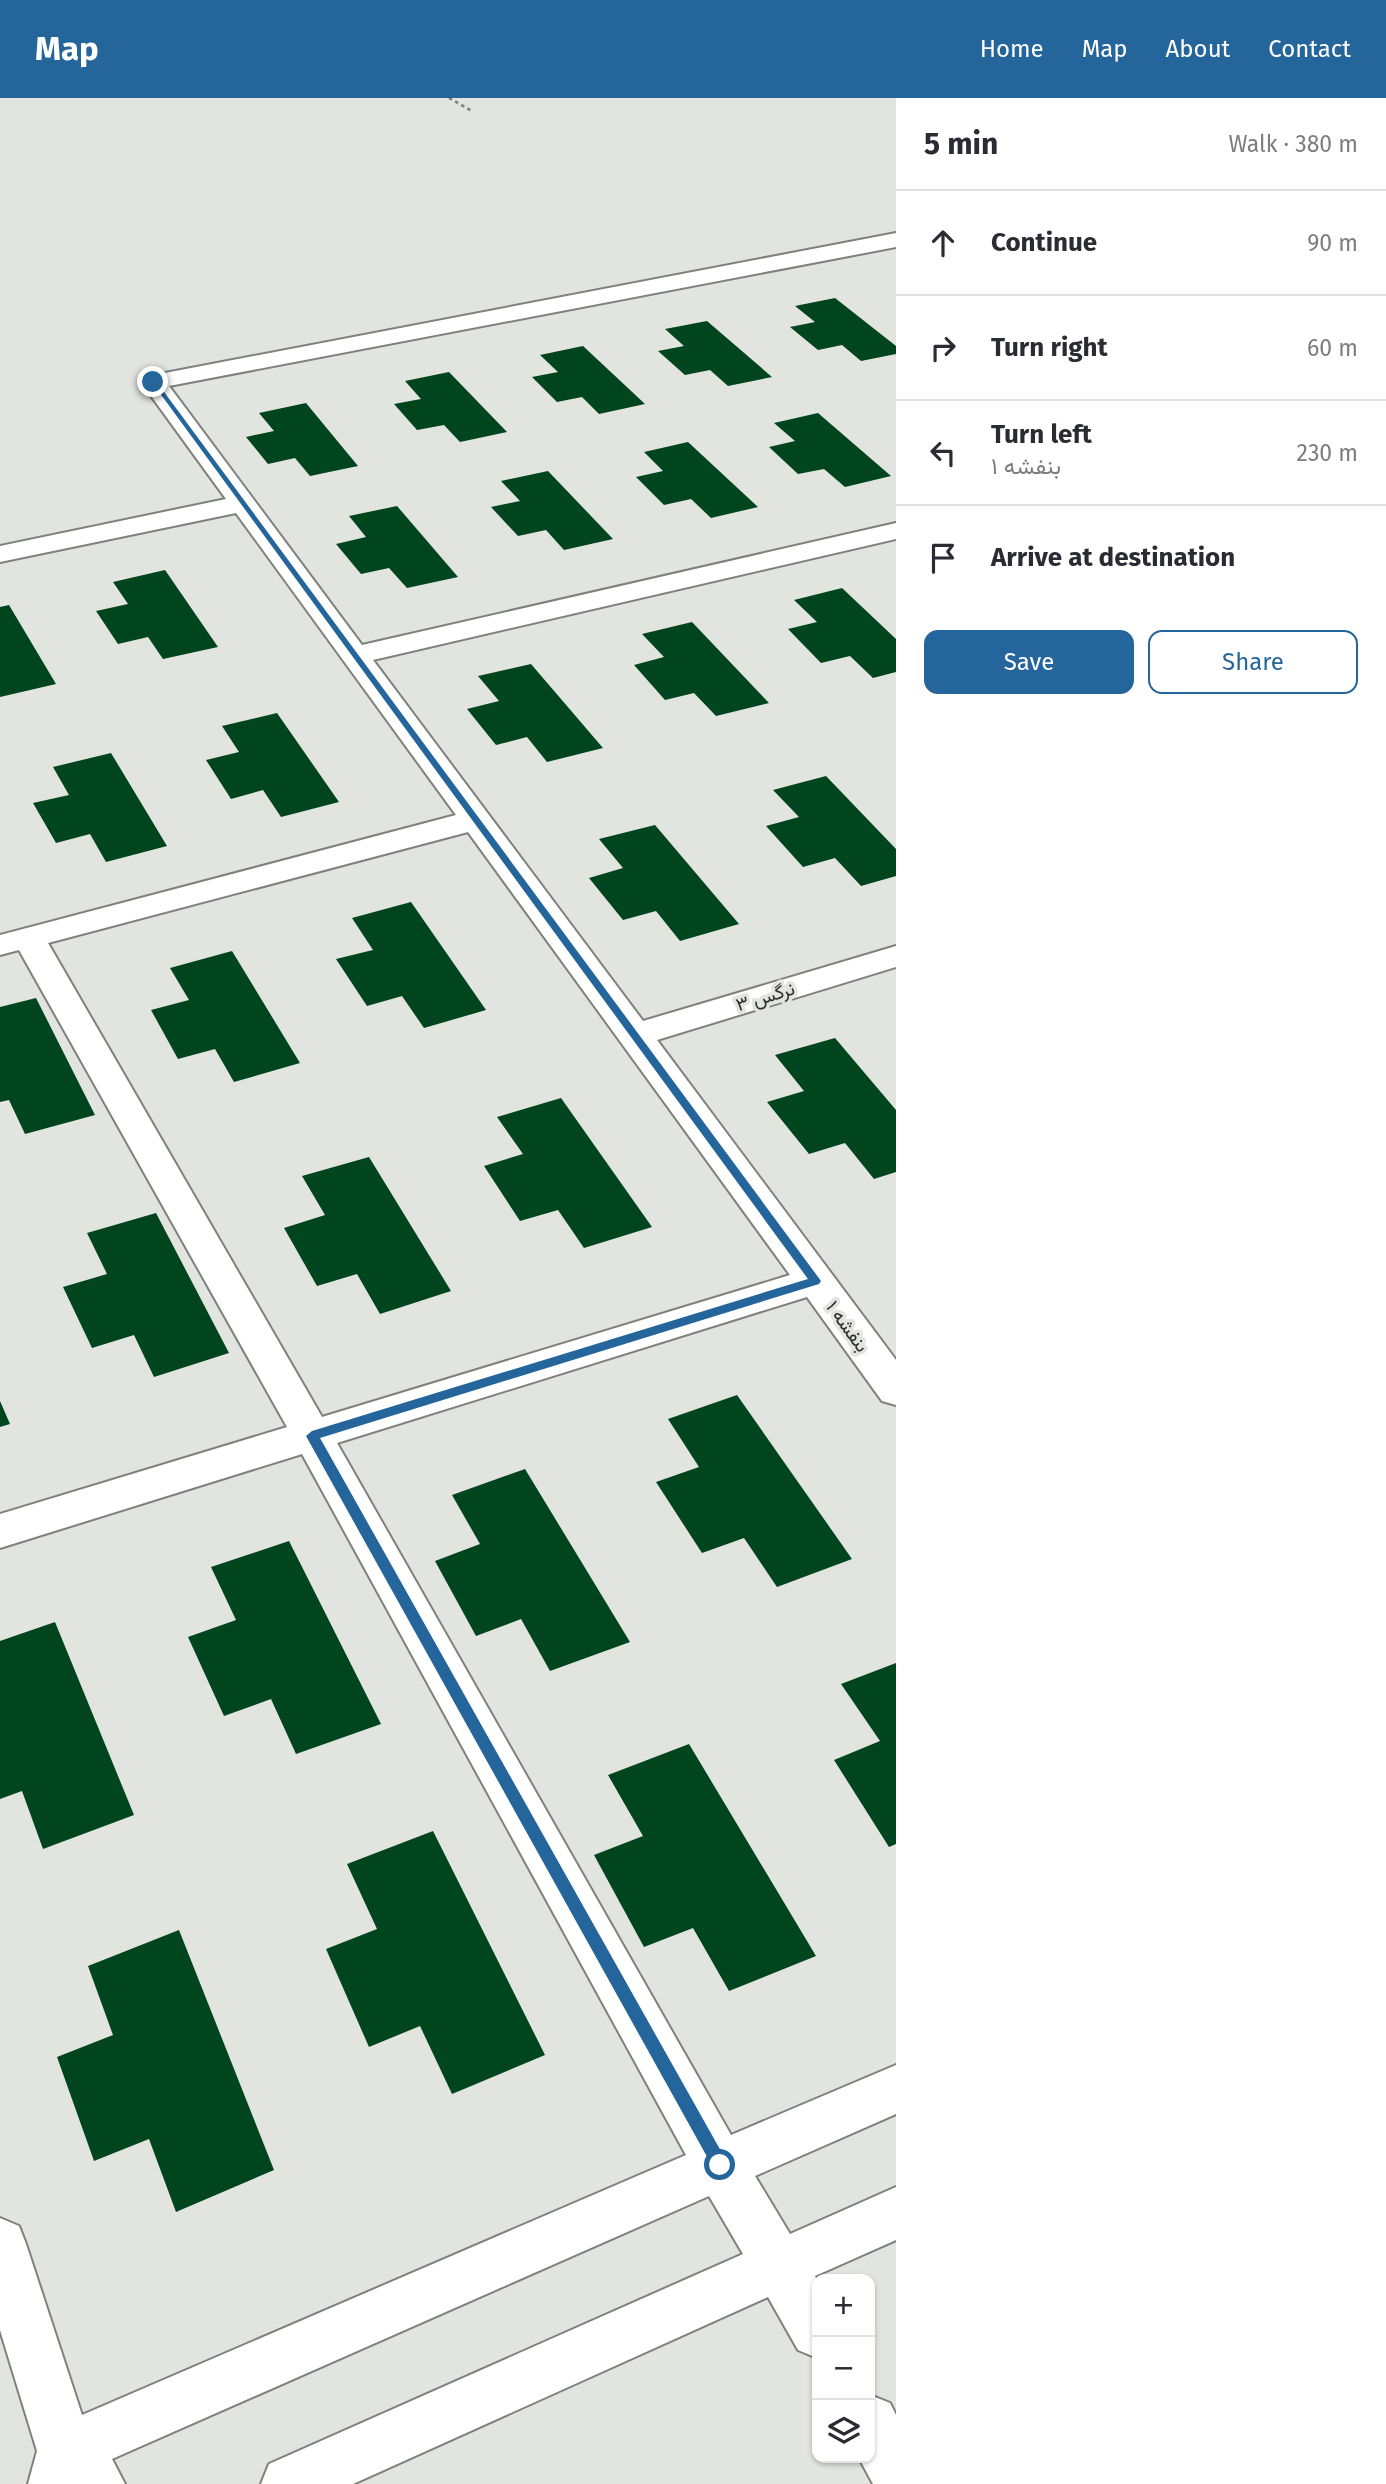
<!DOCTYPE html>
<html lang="en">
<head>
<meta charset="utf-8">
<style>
	:root { --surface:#fff; --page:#f2f2f3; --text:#2b2b33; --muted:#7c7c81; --line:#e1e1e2; --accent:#24659b }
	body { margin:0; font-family:"Fira Sans",Vazirmatn,sans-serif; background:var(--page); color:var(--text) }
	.controls { position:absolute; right:21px; bottom:21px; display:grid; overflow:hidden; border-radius:14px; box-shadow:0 2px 5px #0004 }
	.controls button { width:63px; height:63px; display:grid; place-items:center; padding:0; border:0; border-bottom:2px solid var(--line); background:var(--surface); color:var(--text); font:35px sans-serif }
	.stop { position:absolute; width:21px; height:21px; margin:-16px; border:5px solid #24659b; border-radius:50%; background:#fff }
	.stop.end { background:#24659b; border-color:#fff; box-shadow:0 2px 7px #0008 }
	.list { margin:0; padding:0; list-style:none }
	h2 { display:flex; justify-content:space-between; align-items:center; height:91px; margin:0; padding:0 28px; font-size:30px }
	h2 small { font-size:23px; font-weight:400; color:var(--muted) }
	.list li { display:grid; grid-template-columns:46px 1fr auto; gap:21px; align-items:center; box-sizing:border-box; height:105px; padding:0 28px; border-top:2px solid var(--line) }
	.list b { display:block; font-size:26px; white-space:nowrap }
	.list p { margin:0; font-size:23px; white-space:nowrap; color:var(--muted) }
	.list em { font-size:23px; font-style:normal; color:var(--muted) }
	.actions { display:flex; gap:14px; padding:21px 28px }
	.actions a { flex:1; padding:16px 0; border:2px solid var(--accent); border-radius:14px; text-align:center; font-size:24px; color:var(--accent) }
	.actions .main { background:var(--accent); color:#fff }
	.icon { flex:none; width:38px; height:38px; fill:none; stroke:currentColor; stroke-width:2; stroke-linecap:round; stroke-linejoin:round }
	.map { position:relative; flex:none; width:896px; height:2386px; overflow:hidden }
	header { display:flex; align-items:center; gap:42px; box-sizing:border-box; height:98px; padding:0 35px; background:var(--accent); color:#fff }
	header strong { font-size:33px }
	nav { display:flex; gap:38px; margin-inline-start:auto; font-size:24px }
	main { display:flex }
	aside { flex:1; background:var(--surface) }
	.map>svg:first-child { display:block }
</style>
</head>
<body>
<header>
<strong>Map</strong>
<nav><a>Home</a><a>Map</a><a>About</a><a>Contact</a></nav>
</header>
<main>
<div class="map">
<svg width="896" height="2386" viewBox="0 0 896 2386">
	<rect width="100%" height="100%" fill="#e2e4df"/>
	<path fill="#00451d" d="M835 200 896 248V256L861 263 842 247 818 252 790 229 815 224 795 208Z
		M707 223 772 279 728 288 710 272 685 277 658 253 684 248 665 231Z
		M583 248 645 306 599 316 582 299 557 304 532 279 558 274 540 257Z
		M449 274 507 334 460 344 444 327 417 332 394 306 421 301 405 283Z
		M306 305 358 368 310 378 295 360 268 366 246 339 274 333 259 315Z
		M818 315 891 378 845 389 824 371 798 376 769 349 795 343 774 325Z
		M688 344 758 409 711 420 691 401 664 407 636 379 663 373 644 354Z
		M548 373 613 441 564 452 546 432 518 438 491 409 520 403 501 383Z
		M397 408 458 479 407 490 389 470 361 476 336 446 366 439 349 418Z
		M165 472 218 549 163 561 148 539 118 546 96 513 128 506 113 484Z
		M842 490 896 541V574L873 580 850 558 821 565 788 531 817 524 794 502Z
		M9 507 56 586 0 599V509Z
		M692 524 769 605 716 618 694 595 665 602 634 567 664 559 642 536Z
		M531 566 603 650 547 664 527 639 496 647 467 611 499 603 478 578Z
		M277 615 339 704 281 719 263 692 231 701 206 662 239 654 222 628Z
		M111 655 167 748 106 764 90 736 56 745 33 705 69 697 53 669Z
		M826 678 896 751V778L861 788 835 760 803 769 766 728 799 719 773 692Z
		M655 727 739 826 680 843 656 813 623 822 589 780 623 770 599 741Z
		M411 804 486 912 424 930 402 898 367 908 336 861 373 852 352 820Z
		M232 853 300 965 234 984 215 951 178 961 151 912 189 902 170 870Z
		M36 900 95 1017 25 1036 9 1002 0 1004V909Z
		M835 940 896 1012V1074L874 1081 845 1045 809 1056 767 1004 804 993 775 957Z
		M561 1000 652 1129 584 1150 558 1112 520 1123 484 1068 523 1056 497 1019Z
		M369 1059 451 1193 380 1216 357 1176 317 1188 284 1130 325 1117 302 1078Z
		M156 1115 229 1255 154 1279 134 1237 92 1250 63 1189 107 1176 87 1135Z
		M737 1297 852 1461 777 1489 744 1440 702 1455 656 1384 699 1369 668 1321Z
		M0 1303 10 1326 0 1329Z
		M525 1371 630 1544 550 1573 521 1521 476 1538 435 1463 480 1446 452 1397Z
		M289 1443 381 1626 296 1656 271 1601 224 1618 188 1539 236 1522 211 1469Z
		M55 1524 134 1717 43 1751 22 1693 0 1701V1543Z
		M896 1565V1746L889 1749 834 1662 880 1643 841 1586Z
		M689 1646 816 1858 729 1893 693 1830 644 1849 594 1757 643 1738 608 1677Z
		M433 1733 545 1957 452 1996 420 1928 369 1949 326 1851 377 1831 347 1766Z
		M179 1832 274 2072 176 2114 149 2041 94 2063 57 1959 113 1937 88 1868Z"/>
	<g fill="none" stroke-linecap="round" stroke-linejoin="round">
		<defs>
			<path id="minor" d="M896 135V149L169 288 362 547 896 425V441L373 562 643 923 896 848V869L657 942 896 1262V1307L882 1303 807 1199 337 1345 731 2037 896 1967V2016L755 2078 790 2136 896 2089V2142L815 2178 817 2182V2260L798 2252 768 2199 353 2386H261L269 2366 743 2156 709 2098 112 2361 125 2386H28L37 2353 0 2232V2120L19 2128 26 2146 82 2317 686 2057 302 1356 0 1450V1416L287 1329 19 852 0 857V837L456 717 236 415 0 464V448L226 401 141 284 144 279ZM468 734 790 1177 322 1319 48 845Z
				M870 2297 890 2305 896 2317V2386H873L859 2360H870Z"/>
		</defs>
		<use href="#minor" stroke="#7f817d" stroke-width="4"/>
		<path stroke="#7f807d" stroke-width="2.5" stroke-dasharray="3.5 3.5" stroke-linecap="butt" d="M449 0 472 13"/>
		<use href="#minor" fill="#fff" fill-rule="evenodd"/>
	</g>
	<path fill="#24659b" d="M151 283H156L821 1183 819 1186 320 1340 726 2062 728 2067 726 2073 720 2075 715 2073 306 1338 312 1333 808 1181Z"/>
	<g text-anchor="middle" stroke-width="7" stroke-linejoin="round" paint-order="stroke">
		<g font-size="19" fill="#2d2e2c" stroke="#e2e4df">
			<text transform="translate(765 898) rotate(-17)" y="7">نرگس ۳</text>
			<text transform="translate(848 1228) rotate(54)" y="7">بنفشه ۱</text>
		</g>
	</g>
</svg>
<div class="controls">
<button>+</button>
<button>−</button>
<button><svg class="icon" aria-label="layers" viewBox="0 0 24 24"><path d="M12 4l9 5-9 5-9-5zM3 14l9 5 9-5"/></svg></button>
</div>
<div class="stop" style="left:720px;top:2067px"></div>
<div class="stop end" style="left:153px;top:284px"></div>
</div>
<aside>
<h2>5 min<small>Walk · 380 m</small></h2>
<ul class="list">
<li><svg class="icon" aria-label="ahead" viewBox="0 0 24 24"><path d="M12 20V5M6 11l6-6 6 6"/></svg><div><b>Continue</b></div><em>90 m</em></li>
<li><svg class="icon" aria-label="right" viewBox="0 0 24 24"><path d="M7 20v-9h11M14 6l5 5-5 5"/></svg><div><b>Turn right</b></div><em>60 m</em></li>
<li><svg class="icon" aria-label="left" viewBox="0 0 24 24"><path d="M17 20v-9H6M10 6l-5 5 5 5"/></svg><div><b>Turn left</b><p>بنفشه ۱</p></div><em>230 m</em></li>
<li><svg class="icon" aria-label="arrive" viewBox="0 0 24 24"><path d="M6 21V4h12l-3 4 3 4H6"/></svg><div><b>Arrive at destination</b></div></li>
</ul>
<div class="actions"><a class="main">Save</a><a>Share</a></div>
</aside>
</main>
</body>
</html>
